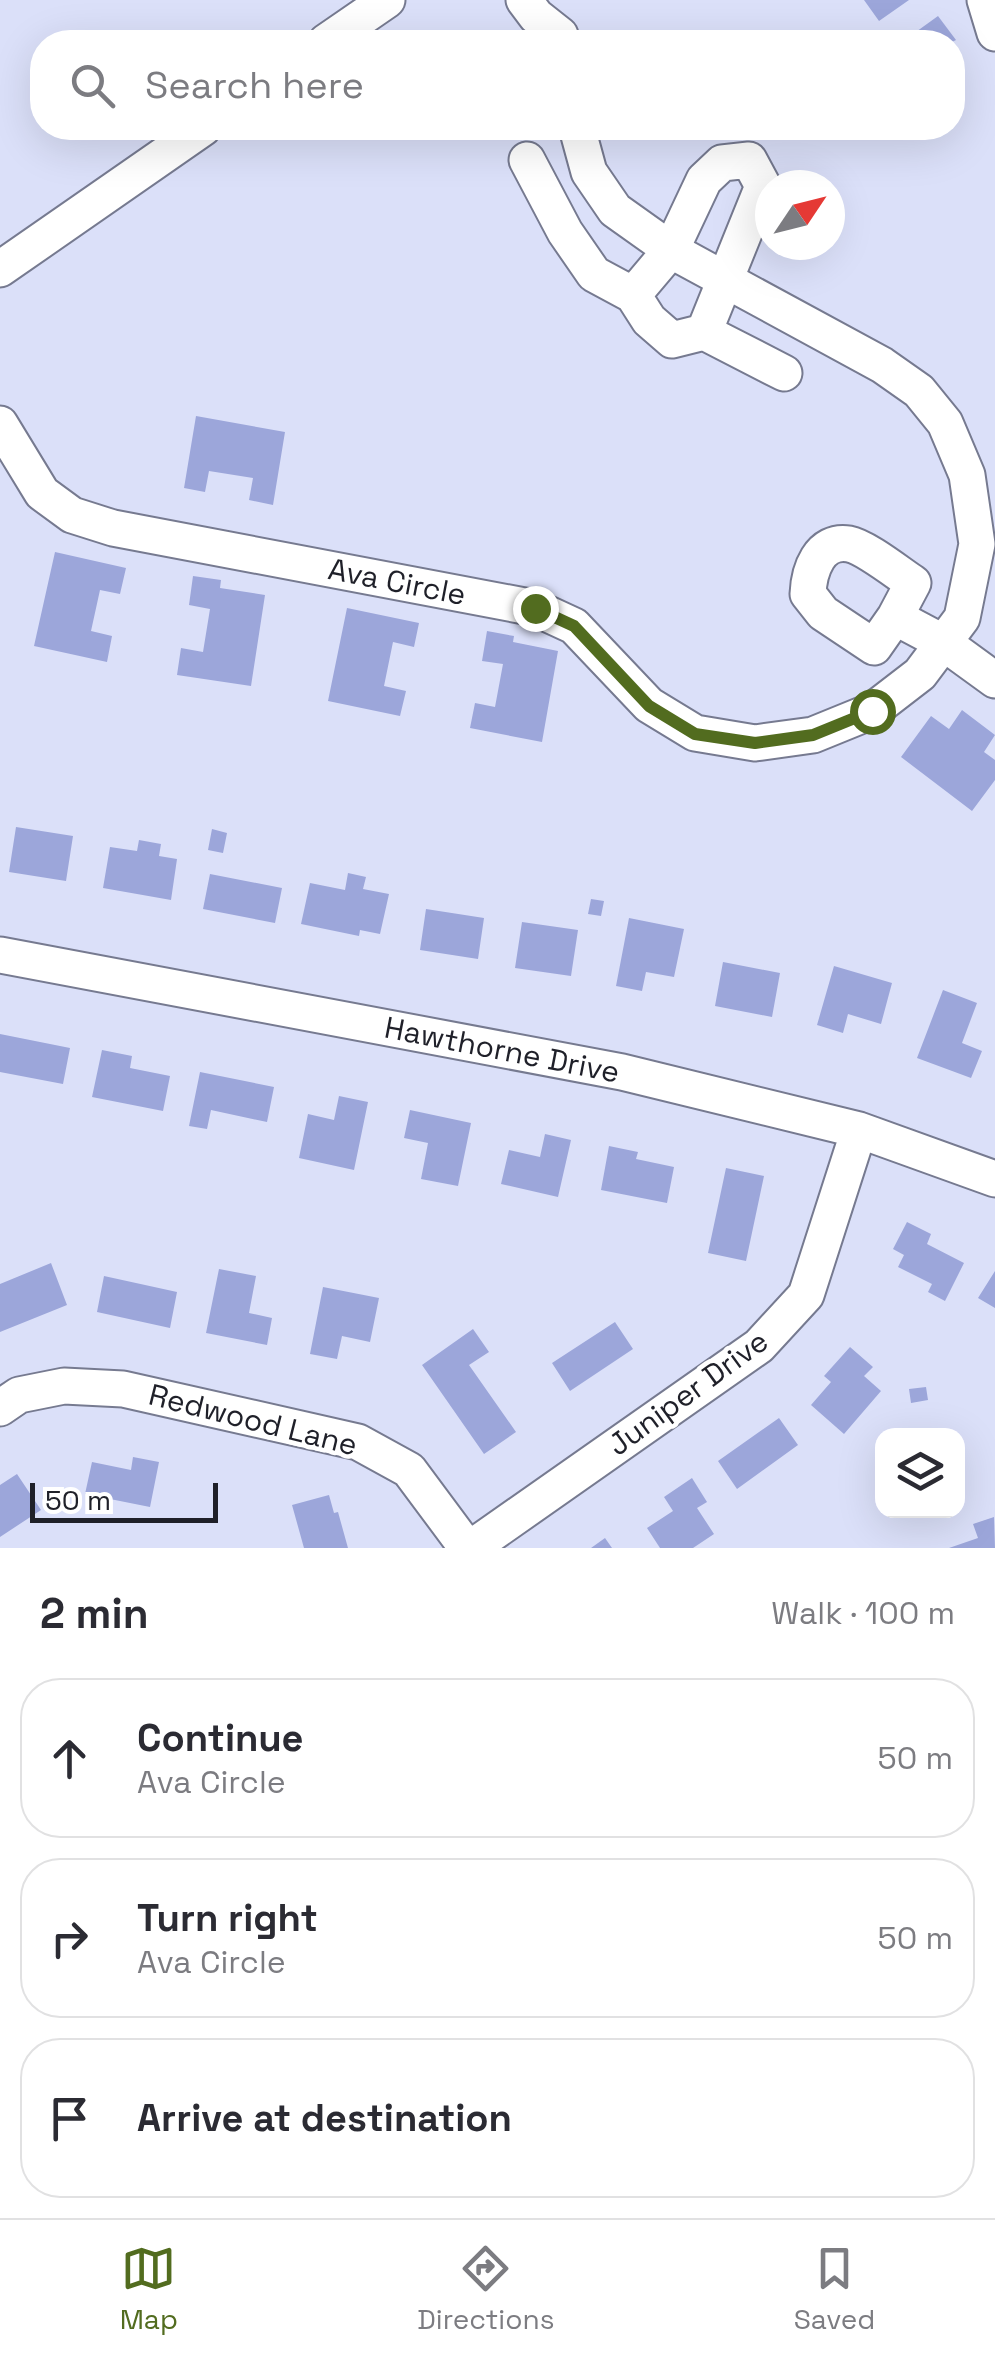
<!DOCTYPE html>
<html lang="en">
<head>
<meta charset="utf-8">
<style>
	:root { --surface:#fff; --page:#f7f7f7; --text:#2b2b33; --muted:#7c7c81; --line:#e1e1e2; --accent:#526c1f }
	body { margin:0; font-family:"Space Grotesk",sans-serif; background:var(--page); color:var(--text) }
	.controls { position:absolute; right:30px; bottom:30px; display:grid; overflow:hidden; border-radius:20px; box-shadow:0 10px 40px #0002 }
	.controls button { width:90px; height:90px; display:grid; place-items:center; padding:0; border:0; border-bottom:2px solid var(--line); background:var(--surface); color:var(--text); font:50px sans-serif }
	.compass { position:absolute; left:755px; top:170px; width:90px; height:90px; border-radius:50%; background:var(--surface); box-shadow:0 10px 40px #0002; rotate:55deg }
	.scale { position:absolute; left:30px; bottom:25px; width:188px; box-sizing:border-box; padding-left:10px; border:5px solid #1f2029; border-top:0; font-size:28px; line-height:35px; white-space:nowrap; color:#1f2029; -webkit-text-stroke:8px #fff; paint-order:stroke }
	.stop { position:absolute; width:30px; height:30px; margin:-22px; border:8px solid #526c1f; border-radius:50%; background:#fff }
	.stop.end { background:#526c1f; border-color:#fff; box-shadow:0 2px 10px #0008 }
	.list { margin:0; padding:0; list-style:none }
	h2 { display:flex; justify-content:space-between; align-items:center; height:130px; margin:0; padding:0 40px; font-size:42px }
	h2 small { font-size:32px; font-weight:400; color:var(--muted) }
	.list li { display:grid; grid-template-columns:65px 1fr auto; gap:30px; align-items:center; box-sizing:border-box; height:160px; margin:0 20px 20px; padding:0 20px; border:2px solid var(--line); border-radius:40px }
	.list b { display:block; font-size:38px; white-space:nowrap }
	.list p { margin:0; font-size:32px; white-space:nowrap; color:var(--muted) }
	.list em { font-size:32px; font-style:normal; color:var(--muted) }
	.icon { flex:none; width:55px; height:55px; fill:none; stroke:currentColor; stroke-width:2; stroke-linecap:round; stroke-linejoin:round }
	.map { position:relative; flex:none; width:995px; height:1548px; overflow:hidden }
	.search { position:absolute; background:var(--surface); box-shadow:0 10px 40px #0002; left:30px; right:30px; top:30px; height:110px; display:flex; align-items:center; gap:25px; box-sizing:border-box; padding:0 35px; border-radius:40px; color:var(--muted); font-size:38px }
	.sheet { height:670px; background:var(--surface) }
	nav { display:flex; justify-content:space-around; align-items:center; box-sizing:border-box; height:140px; border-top:2px solid var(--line); background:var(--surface); font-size:28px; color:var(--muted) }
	nav a { display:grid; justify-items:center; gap:5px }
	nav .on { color:var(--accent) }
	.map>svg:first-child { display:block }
</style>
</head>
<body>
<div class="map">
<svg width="995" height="1548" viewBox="0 0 995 1548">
	<rect width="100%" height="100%" fill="#dbe0f9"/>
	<path fill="#9ca6da" d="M864 0H909L879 21Z
		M938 16 956 40 952 42H902Z
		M196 416 285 432 273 505 249 500 253 478 209 471 205 492 184 488Z
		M55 552 126 568 120 594 100 590 91 631 112 636 107 662 34 646Z
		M193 576 221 580 220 588 265 595 251 686 177 675 181 648 203 652 210 609 189 605Z
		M347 608 419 623 414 647 393 642 384 686 406 691 400 716 328 701Z
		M487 631 514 636 513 642 558 651 542 742 470 728 475 703 495 707 503 664 482 661Z
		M962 710 995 735 984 752 995 760V780L972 811 901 757 931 716 949 729Z
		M16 827 73 836 66 881 9 872Z
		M212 829 227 833 223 853 208 850Z
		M139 840 161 844 159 856 177 859 171 900 103 888 110 847 137 851Z
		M348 873 366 877 363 889 389 894 380 934 360 930 359 936 301 924 310 883 345 890Z
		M210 874 282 888 275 923 203 909Z
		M591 899 604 901 601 916 588 914Z
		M426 909 484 918 478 959 420 950Z
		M629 918 684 929 674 977 646 972 642 991 616 986Z
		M522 922 578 930 571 976 515 968Z
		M723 962 780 973 772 1017 715 1006Z
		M834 966 892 983 881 1024 848 1014 843 1033 817 1025Z
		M943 990 977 1003 962 1043 982 1051 971 1078 917 1058Z
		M0 1034 70 1048 63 1084 0 1072Z
		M102 1050 132 1056 130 1068 170 1076 163 1111 92 1097Z
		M200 1072 274 1087 267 1122 211 1110 207 1129 189 1126Z
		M339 1096 368 1102 354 1170 299 1158 308 1114 334 1120Z
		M410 1110 471 1123 458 1186 421 1179 428 1143 404 1138Z
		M545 1134 571 1140 558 1197 501 1184 509 1150 540 1157Z
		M609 1146 638 1152 636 1159 674 1167 667 1203 601 1190Z
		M726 1168 764 1176 746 1261 708 1253Z
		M907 1222 931 1234 927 1244 964 1263 945 1301 928 1292 932 1284 898 1267 904 1255 893 1249Z
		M51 1263 67 1305 0 1332V1284Z
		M219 1269 256 1276 249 1313 272 1318 267 1345 206 1333Z
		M995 1271V1308L978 1298Z
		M104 1276 177 1292 170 1328 97 1312Z
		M323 1287 379 1298 370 1342 342 1336 337 1359 310 1354Z
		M615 1322 633 1349 570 1391 552 1363Z
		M473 1329 489 1352 469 1365 516 1432 484 1454 422 1365Z
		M850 1347 873 1367 864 1376 881 1391 844 1434 811 1405 831 1382 824 1376Z
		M926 1387 928 1400 911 1403 909 1389Z
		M779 1418 798 1445 737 1489 718 1461Z
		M133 1457 159 1462 150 1507 85 1494 92 1462 131 1470Z
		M17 1474 41 1510 0 1537V1485Z
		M692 1478 707 1502 697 1508 714 1534 693 1548H660L647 1528 673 1511 664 1497Z
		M329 1495 334 1513 338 1512 348 1548H304L292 1505Z
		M994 1517 995 1548H949L978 1538 973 1524Z
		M605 1538 612 1548H591Z"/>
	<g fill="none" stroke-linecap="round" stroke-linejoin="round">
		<defs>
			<path id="minor" d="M524 0 536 16 560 35
				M985 0 995 33
				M326 42 387 0
				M527 160 565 232 594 274 633 295 649 320 672 340 704 332 784 373
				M0 269 203 128
				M633 295 671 250 704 180 722 163 749 160 763 186 704 332
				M0 424 42 493 72 515 113 528 535 608 574 626 649 705 695 733 755 743 813 735 872 711 920 674 962 618 977 544 967 475 945 423 919 391 882 365 674 252 615 210 589 172 577 128
				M895 617 874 647 823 613 808 594C809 571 819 539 849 544 865 547 898 573 913 583L895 617 944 643 995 680
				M0 955 622 1072 859 1130 995 1179
				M0 1408 19 1395 64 1386 123 1389 358 1442 409 1470 467 1548
				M471 1548 759 1346 806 1295 859 1130"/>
		</defs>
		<use href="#minor" stroke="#767a90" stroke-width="39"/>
		<use href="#minor" stroke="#fff" stroke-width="35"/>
	</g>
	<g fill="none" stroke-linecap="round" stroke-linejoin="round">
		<path stroke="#526c1f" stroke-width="12" d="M535 608 574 626 649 706 695 734 755 743 813 735 872 711"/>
	</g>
	<g text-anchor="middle" stroke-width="9" stroke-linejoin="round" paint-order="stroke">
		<g font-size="30" fill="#1f2029" stroke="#fff">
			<text transform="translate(397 582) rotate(11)" y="10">Ava Circle</text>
			<text transform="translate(502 1050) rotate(11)" y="10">Hawthorne Drive</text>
			<text transform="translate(688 1393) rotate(-36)" y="10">Juniper Drive</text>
			<text transform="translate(253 1420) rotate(14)" y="10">Redwood Lane</text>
		</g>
	</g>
</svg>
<div class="controls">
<button><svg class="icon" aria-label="layers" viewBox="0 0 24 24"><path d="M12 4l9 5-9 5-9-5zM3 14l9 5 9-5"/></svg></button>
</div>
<svg class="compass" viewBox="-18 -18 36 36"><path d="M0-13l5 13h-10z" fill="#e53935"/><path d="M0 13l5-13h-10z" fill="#7c7c81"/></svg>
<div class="scale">50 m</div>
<div class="stop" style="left:872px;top:711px"></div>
<div class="stop end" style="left:535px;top:608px"></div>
<div class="search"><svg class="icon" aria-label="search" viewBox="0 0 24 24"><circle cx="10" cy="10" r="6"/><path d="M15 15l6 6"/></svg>Search here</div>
</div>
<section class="sheet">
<h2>2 min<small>Walk · 100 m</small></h2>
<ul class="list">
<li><svg class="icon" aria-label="ahead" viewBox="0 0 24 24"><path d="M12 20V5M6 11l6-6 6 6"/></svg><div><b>Continue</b><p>Ava Circle</p></div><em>50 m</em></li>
<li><svg class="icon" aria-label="right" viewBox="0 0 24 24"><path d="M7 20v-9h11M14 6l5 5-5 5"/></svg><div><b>Turn right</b><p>Ava Circle</p></div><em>50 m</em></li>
<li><svg class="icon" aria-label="arrive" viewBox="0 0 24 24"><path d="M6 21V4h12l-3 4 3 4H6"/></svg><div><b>Arrive at destination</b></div></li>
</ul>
</section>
<nav>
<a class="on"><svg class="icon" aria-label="map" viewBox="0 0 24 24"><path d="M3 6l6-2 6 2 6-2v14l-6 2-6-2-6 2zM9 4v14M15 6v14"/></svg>Map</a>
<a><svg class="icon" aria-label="directions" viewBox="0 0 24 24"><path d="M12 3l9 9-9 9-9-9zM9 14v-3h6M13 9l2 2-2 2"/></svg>Directions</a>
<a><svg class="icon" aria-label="saved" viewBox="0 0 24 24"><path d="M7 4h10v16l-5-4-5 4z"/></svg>Saved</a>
</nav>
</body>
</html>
